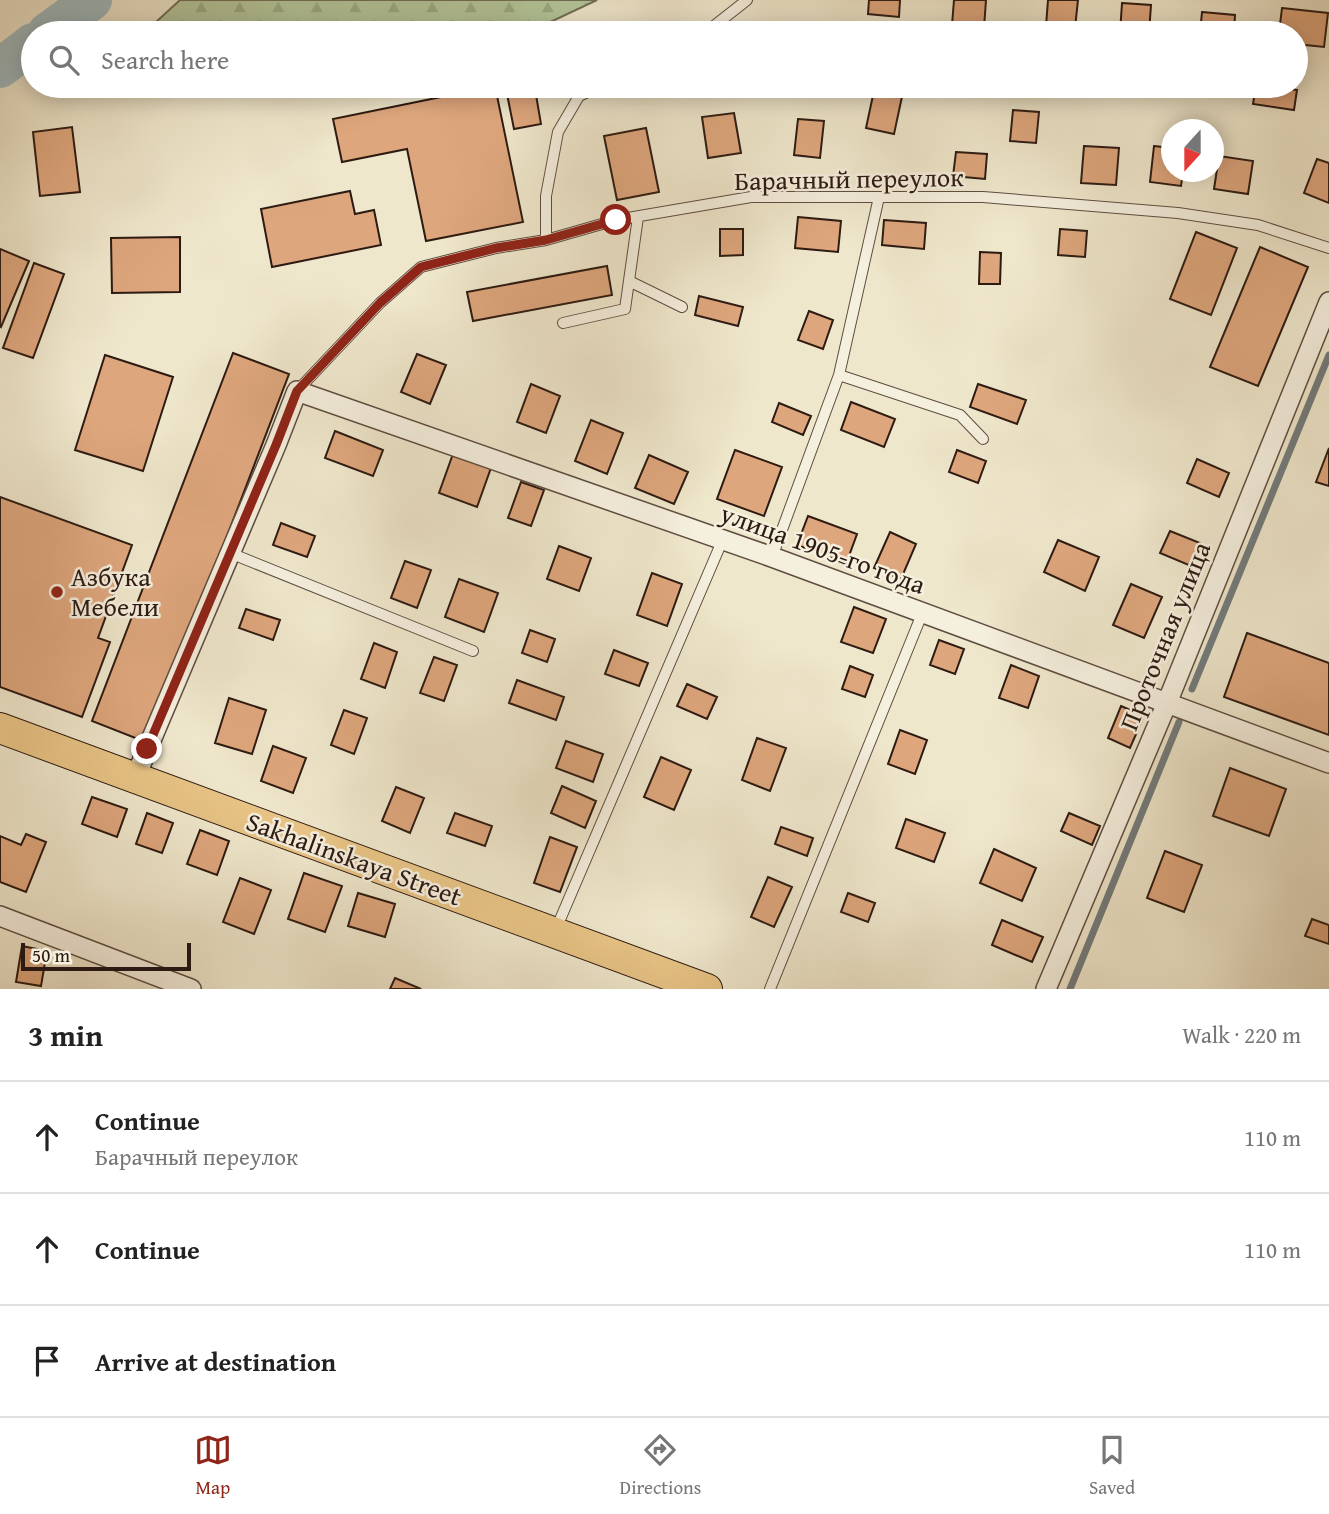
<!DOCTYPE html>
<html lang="en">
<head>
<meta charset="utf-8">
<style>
	:root { --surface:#fff; --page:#f2f2f2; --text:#222; --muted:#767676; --line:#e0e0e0; --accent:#8f2418 }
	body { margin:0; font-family:"Gentium Book Plus",serif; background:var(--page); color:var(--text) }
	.compass { position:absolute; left:1161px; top:119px; width:63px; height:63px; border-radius:50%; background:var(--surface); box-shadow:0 4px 18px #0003; rotate:201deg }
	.scale { position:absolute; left:21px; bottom:18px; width:170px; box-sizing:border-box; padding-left:7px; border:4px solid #2d1a12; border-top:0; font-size:19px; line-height:24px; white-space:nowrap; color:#2d1a12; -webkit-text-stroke:5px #f5efde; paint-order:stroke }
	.stop { position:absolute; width:21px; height:21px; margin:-16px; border:5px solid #8f2418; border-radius:50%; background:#fff }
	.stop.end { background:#8f2418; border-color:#fff; box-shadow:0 2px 7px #0008 }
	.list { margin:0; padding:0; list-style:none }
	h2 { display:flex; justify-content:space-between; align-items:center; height:91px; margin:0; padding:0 28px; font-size:30px }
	h2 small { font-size:23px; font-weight:400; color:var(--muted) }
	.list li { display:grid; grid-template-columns:46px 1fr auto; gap:21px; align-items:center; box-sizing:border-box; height:112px; padding:0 28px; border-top:2px solid var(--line) }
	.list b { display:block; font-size:26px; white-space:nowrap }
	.list p { margin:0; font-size:23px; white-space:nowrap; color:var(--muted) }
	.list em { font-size:23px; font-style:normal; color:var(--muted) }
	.icon { flex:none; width:38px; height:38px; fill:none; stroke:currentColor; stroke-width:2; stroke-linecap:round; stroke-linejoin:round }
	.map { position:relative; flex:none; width:1329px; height:989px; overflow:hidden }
	.search { position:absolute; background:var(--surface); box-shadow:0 4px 18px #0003; left:21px; right:21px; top:21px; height:77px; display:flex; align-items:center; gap:18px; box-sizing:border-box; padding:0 24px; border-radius:38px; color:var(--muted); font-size:26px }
	.sheet { height:427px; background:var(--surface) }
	nav { display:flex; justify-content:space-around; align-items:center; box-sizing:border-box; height:98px; border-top:2px solid var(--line); background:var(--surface); font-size:19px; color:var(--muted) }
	nav a { display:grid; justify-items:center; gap:4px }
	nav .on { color:var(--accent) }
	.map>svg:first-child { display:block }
</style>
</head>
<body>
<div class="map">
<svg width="1329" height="989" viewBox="0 0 1329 989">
	<defs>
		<pattern id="forest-firs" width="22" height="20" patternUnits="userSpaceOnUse" patternTransform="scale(1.75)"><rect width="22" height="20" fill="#b4c79c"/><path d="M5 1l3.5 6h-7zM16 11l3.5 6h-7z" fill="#9baa85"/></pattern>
	</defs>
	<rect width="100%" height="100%" fill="#efe7cc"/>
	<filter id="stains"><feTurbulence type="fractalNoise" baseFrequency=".00286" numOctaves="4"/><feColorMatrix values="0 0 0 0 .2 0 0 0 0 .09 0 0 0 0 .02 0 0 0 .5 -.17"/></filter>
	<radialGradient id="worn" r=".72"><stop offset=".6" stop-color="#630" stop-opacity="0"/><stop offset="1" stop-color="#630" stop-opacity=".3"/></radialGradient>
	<path fill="url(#forest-firs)" stroke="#707057" stroke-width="2" d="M180 0H597L527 33H144Z"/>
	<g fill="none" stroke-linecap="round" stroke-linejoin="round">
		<path stroke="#727b7c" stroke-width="7" d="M1192 689 1329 355
			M1070 989 1179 722"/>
		<path stroke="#a0bcc2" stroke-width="40" d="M47 33 92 0
			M0 68 33 43"/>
	</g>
	<path fill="#dea67d" stroke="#2d1a12" stroke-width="2" d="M869 0H900L899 17 868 14Z
		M954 0H986L984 28 952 25Z
		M1048 0H1078L1075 28 1046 26Z
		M1122 3 1151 5 1149 33H1120Z
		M1282 8 1328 13 1324 47 1296 44V33H1279Z
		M1202 12 1235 15 1234 33H1200Z
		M495 86 523 222 426 241 407 149 342 162 333 119Z
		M875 86 903 92 894 134 866 128Z
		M1256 86 1297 90 1294 110 1253 104Z
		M535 89 541 124 514 129 507 94Z
		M1013 110 1039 112 1036 143 1010 141Z
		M734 113 741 153 708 158 702 117Z
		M798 119 824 121 820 158 794 155Z
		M72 127 80 192 40 196 33 132Z
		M646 128 659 192 617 200 604 136Z
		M1084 146 1119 148 1116 185 1081 183Z
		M1154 146 1172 148V172H1183L1181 186 1150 182Z
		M956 152 987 154 985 179 953 176Z
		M1219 156 1253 161 1248 194 1214 189Z
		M1317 159 1329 163V203L1304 193Z
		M350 191 355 214 374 210 381 245 272 267 261 209Z
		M798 217 841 221 838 252 795 248Z
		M884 220 926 223 924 249 882 245Z
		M720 229H743V255L720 256Z
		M1060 229 1087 231 1085 257 1058 255Z
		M1196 232 1237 248 1211 315 1170 299Z
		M180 237V292L112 293 111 238Z
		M1260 247 1308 267 1258 386 1210 367Z
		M0 249 29 261 1 327 0 326Z
		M980 252 1001 253 1000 284H979Z
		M34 263 64 274 33 358 3 348Z
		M607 266 612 295 473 321 467 292Z
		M699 296 743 307 738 326 695 315Z
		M809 311 833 320 823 349 798 340Z
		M233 353 289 374 148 743 92 721Z
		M417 354 446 365 430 404 401 392Z
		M105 355 173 377 143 471 75 450Z
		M531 384 560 396 546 433 517 422Z
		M978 384 1026 400 1017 424 970 407Z
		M851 402 895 419 884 447 841 430Z
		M779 403 811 416 803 435 772 422Z
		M591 420 623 433 607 474 575 461Z
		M335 431 383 450 373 476 325 458Z
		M1329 448V486L1316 482Z
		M735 450 782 467 764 516 717 499Z
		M957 450 986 461 978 483 949 472Z
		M454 451 492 465 477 507 439 493Z
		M649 455 688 472 674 504 635 488Z
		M1197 459 1229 473 1219 497 1187 483Z
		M521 482 544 490 531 526 508 518Z
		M0 497 132 545 98 638 110 642 82 717 0 687Z
		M808 516 857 534 846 564 797 545Z
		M281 523 315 536 307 557 273 545Z
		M1170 531 1200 543 1191 566 1160 553Z
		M890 532 916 544 901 579 874 568Z
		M1058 540 1099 557 1085 591 1044 572Z
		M559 546 591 558 579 591 547 579Z
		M405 561 431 570 417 608 391 598Z
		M652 573 682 584 667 626 637 615Z
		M459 579 498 593 484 632 445 617Z
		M1131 584 1162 597 1144 638 1113 625Z
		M854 607 886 619 873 653 841 642Z
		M246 609 280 620 273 640 239 628Z
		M530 630 555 639 547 662 522 653Z
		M1247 633 1329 663V735L1224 697Z
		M939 640 964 649 955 674 930 665Z
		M374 643 397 652 385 688 361 679Z
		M614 650 648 663 639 686 605 674Z
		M434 657 457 665 444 701 420 693Z
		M1011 665 1039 676 1028 708 999 698Z
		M850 666 873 675 865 697 842 689Z
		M517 680 564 697 556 720 509 703Z
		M687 684 717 697 707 719 677 706Z
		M229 698 266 710 252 754 215 743Z
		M1121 706 1144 716 1130 748 1108 738Z
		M344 710 367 718 354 754 331 745Z
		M900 730 927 740 915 774 888 764Z
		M757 738 786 748 770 791 742 780Z
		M566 741 603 754 593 782 556 768Z
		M273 746 306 758 293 793 261 781Z
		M661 757 691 770 674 810 644 797Z
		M1230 768 1286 789 1269 836 1213 816Z
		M562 786 596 801 585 828 551 813Z
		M396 787 424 798 410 833 382 821Z
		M92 797 127 809 117 837 82 824Z
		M147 813 173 823 162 853 136 844Z
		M455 813 492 826 485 846 447 833Z
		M1069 813 1100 826 1092 845 1061 831Z
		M906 819 945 833 934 862 896 848Z
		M781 827 813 838 807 856 775 844Z
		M200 830 229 841 217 875 187 864Z
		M26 834 46 842 26 892 0 882V836L21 845Z
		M550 837 577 847 560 892 534 883Z
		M994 849 1036 868 1022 901 980 883Z
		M1165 851 1202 865 1184 912 1147 898Z
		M304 873 342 886 325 932 288 919Z
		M768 877 792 887 774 927 751 917Z
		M240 878 271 890 254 934 223 922Z
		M358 893 395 904 385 937 348 926Z
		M848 893 875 903 868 922 841 912Z
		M1312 919 1329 925V944L1305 936Z
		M1002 920 1043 937 1032 962 992 945Z
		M22 946 47 951 41 986 16 982Z
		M395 978 421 989H390Z"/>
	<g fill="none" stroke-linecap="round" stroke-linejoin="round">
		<defs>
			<path id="lane" d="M705 33 747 0
				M546 240V196L558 132 579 96 600 86
				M629 281 682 307
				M563 323 625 309 638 217
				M839 375 960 415 983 439
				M297 391 380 303 421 267 496 248 546 240 616 220 751 197H983L1178 213 1258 225 1329 248
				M230 553 473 651
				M772 557 839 375 879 197
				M556 929 723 539
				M770 989 922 614"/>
			<path id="street" d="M135 778 276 445 297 391 772 557 1329 763
				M0 916 191 989
				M1046 989 1167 703 1329 302"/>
			<path id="primary" d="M0 728 707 989"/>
		</defs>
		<use href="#lane" stroke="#5e4d40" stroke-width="12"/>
		<use href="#street" stroke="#5e4d40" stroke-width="22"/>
		<use href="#primary" stroke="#2d1a12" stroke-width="32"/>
		<use href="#lane" stroke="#f5efde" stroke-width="10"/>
		<use href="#street" stroke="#f5efde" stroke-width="19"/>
		<use href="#primary" stroke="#e8c486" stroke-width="30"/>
	</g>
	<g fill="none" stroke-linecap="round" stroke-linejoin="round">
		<path stroke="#8f2418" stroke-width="9" d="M147 749 276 445 297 391 380 303 421 267 496 248 546 240 616 220"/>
	</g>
	<circle fill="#8f2418" stroke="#f5efde" stroke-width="2.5" cx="57" cy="592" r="7"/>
	<g text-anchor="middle" stroke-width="5" stroke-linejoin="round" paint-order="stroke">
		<g font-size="26" fill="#2d1a12" stroke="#f5efde">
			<text transform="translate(849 179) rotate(-1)" y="9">Барачный переулок</text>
			<text transform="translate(823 549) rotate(20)" y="9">улица 1905-го года</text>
			<text transform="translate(1165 636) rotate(-68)" y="9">Проточная улица</text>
			<text transform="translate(354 859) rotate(20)" y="9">Sakhalinskaya Street</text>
		</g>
		<g font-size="26" fill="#2d1a12" stroke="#f5efde" text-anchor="start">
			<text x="71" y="586">Азбука<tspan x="71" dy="30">Мебели</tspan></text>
		</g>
	</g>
	<rect width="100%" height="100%" filter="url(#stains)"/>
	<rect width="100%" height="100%" fill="url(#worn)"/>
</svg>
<svg class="compass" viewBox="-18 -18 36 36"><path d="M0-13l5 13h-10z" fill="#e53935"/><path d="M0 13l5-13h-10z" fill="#767676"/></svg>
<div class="scale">50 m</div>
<div class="stop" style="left:616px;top:220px"></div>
<div class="stop end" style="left:147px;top:749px"></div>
<div class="search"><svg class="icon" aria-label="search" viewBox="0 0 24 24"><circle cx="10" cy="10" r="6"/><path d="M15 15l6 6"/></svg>Search here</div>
</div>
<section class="sheet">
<h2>3 min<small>Walk · 220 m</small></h2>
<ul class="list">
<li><svg class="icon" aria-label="ahead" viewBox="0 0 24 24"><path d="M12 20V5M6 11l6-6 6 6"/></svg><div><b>Continue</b><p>Барачный переулок</p></div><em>110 m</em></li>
<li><svg class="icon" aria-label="ahead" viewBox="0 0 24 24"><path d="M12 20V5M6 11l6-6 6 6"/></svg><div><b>Continue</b></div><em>110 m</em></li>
<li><svg class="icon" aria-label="arrive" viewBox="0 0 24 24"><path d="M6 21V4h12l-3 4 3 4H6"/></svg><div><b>Arrive at destination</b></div></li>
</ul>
</section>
<nav>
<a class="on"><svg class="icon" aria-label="map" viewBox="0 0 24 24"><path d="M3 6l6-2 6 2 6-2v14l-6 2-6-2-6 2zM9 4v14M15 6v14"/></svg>Map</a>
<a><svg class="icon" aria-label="directions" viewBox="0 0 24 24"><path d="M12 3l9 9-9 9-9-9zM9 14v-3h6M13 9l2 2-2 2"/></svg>Directions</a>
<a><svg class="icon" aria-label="saved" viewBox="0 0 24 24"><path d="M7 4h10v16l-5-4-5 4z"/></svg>Saved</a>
</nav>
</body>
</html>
